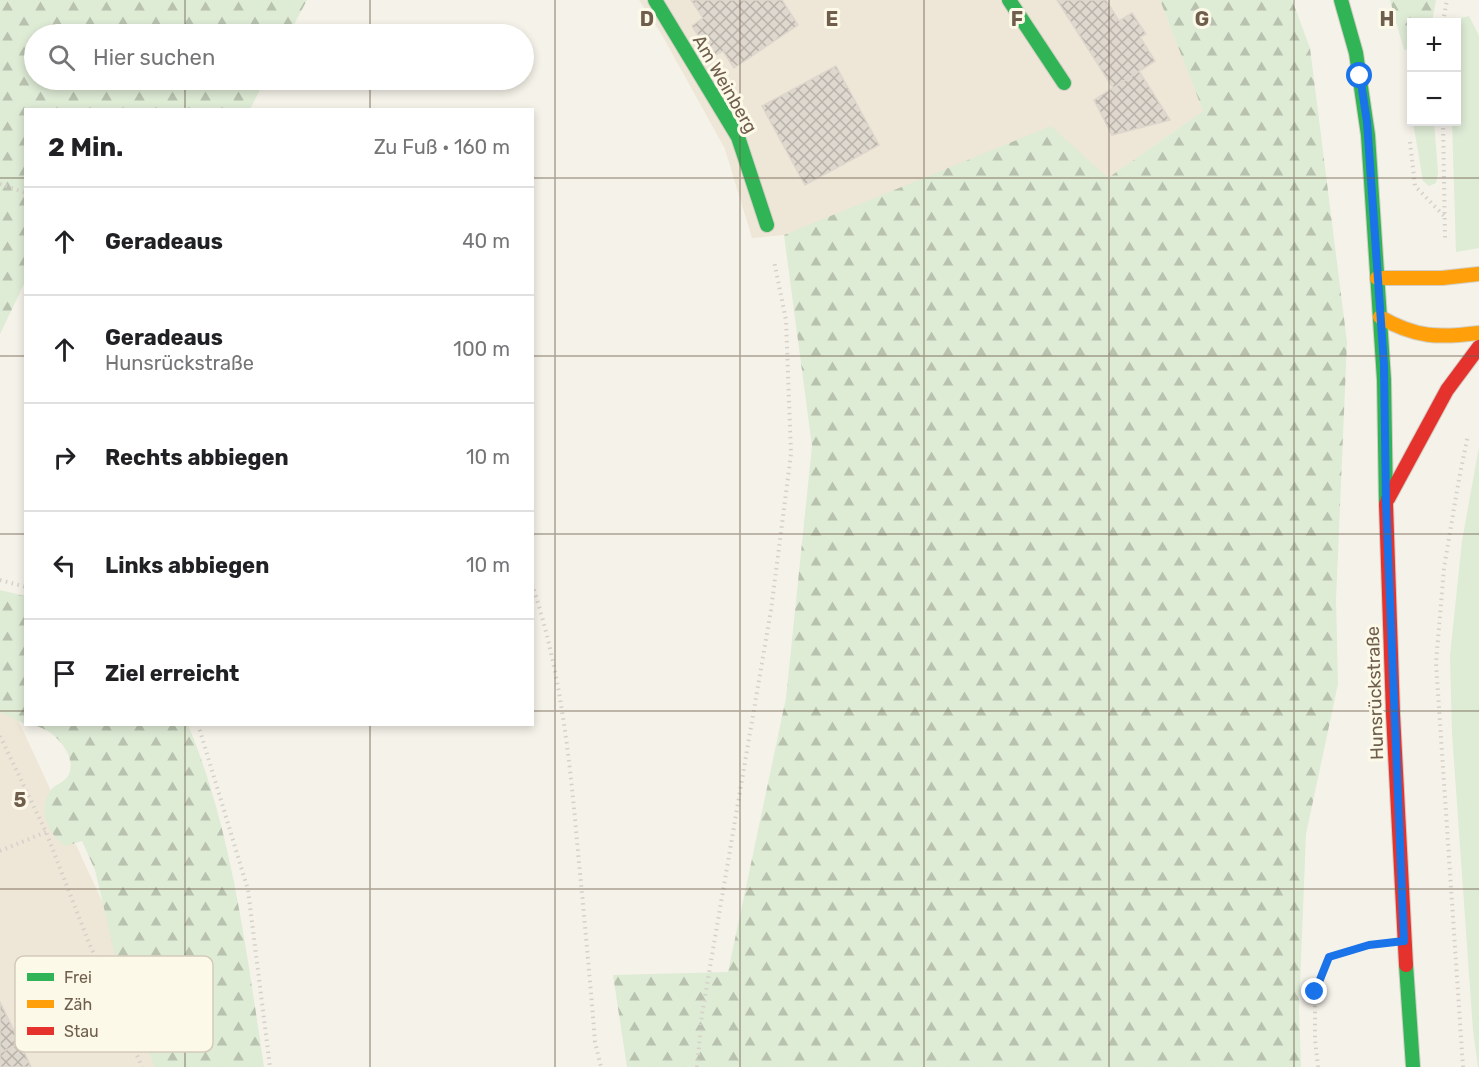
<!DOCTYPE html>
<html lang="de">
<head>
<meta charset="utf-8">
<style>
	:root { --surface:#fff; --page:#f2f2f2; --text:#202124; --muted:#757577; --line:#e0e0e0 }
	body { margin:0; font-family:Rubik,sans-serif; background:var(--page); color:var(--text) }
	.controls { position:absolute; right:18px; top:18px; display:grid; overflow:hidden; border-radius:0px; box-shadow:0 3px 9px #0003 }
	.controls button { width:54px; height:54px; display:grid; place-items:center; padding:0; border:0; border-bottom:2px solid var(--line); background:var(--surface); color:var(--text); font:30px sans-serif }
	.stop { position:absolute; width:18px; height:18px; margin:-14px; border:4px solid #1a73e8; border-radius:50%; background:#fff }
	.stop.end { background:#1a73e8; border-color:#fff; box-shadow:0 2px 6px #0008 }
	.list { margin:0; padding:0; list-style:none }
	h2 { display:flex; justify-content:space-between; align-items:center; height:78px; margin:0; padding:0 24px; font-size:26px }
	h2 small { font-size:20px; font-weight:400; color:var(--muted) }
	.list li { display:grid; grid-template-columns:39px 1fr auto; gap:18px; align-items:center; box-sizing:border-box; height:108px; padding:0 24px; border-top:2px solid var(--line) }
	.list b { display:block; font-size:22px; white-space:nowrap }
	.list p { margin:0; font-size:20px; white-space:nowrap; color:var(--muted) }
	.list em { font-size:20px; font-style:normal; color:var(--muted) }
	.icon { flex:none; width:33px; height:33px; fill:none; stroke:currentColor; stroke-width:2; stroke-linecap:round; stroke-linejoin:round }
	.map { position:relative; flex:none; width:1479px; height:1067px; overflow:hidden }
	.search { position:absolute; background:var(--surface); box-shadow:0 3px 9px #0003; left:24px; top:24px; width:510px; height:66px; display:flex; align-items:center; gap:15px; box-sizing:border-box; padding:0 21px; border-radius:33px; color:var(--muted); font-size:22px }
	.panel { position:absolute; background:var(--surface); box-shadow:0 3px 9px #0003; left:24px; top:108px; width:510px; height:618px; border-radius:0px }
	.map>svg:first-child { display:block }
</style>
</head>
<body>
<div class="map">
<svg width="1479" height="1067" viewBox="0 0 1479 1067">
	<defs>
		<pattern id="forest-firs" width="22" height="20" patternUnits="userSpaceOnUse" patternTransform="scale(1.5)"><rect width="22" height="20" fill="#deebd5"/><path d="M5 1l3.5 6h-7zM16 11l3.5 6h-7z" fill="#b8c2af"/></pattern>
		<pattern id="building-cross-hatch" width="8" height="8" patternUnits="userSpaceOnUse" patternTransform="scale(1.5)"><rect width="8" height="8" fill="#ded8cf"/><path d="M0 0l8 8M0 8l8-8" fill="none" stroke="#b8b2aa"/></pattern>
	</defs>
	<rect width="100%" height="100%" fill="#f5f2e9"/>
	<path fill="#eee6d7" d="M639 0H1160L1203 111 1108 178 784 235 752 238 725 149 662 35Z
		M0 681 179 1067H0Z"/>
	<path fill="#deebd5" d="M1469 16 1479 36V248L1456 252 1452 122H1456V22H1448V21Z
		M1413 122H1434L1438 173 1436 183 1429 186 1423 181Z
		M1479 447V1067H1478L1473 1030 1452 733 1450 656 1462 541Z"/>
	<path fill="url(#forest-firs)" d="M0 0H307L289 34H34V80H265L250 109 26 110 25 282 0 334Z
		M1160 0H1292L1310 48 1347 342 1336 600 1338 684 1306 834 1299 1009 1301 1067H627L613 975 728 972 786 698 812 446 784 235 1051 126 1108 178 1203 111Z
		M1390 0H1436L1432 22H1412L1411 49 1404 50Z
		M0 590 25 596V724L0 712Z
		M29 725H188C232 829 247 955 264 1067H155L150 1054 135 1044 122 1027 123 1008 128 995V983L117 963 95 870 82 841 65 846C48 834 37 810 51 790 55 784 64 783 68 776 78 758 58 735 42 728 38 726 33 726 29 725Z"/>
	<path fill="url(#building-cross-hatch)" stroke="#ddd6cc" stroke-width="1.5" d="M691 0H782L798 25 734 68 723 51 712 57 692 26 703 18Z
		M1057 0H1106L1119 21 1132 13 1146 34 1140 37 1155 61 1113 88Z
		M836 66 879 145 805 185 762 106Z
		M1139 71 1170 120 1112 135 1094 100Z
		M0 1002 20 1043 0 1053Z
		M20 1043 31 1067H0V1053Z"/>
	<g fill="none" stroke-linecap="round" stroke-linejoin="round">
		<defs>
			<path id="fast" d="M655 0 738 137 767 225
				M1009 0 1064 83
				M1341 0 1356 53 1368 135 1384 380 1386 504
				M1406 965 1413 1067"/>
			<path id="slow" d="M1377 278H1442L1479 274
				M1380 317C1416 338 1439 338 1479 333"/>
			<path id="jam" d="M1388 499 1447 390 1479 347
				M1386 504 1393 714 1406 965"/>
		</defs>
		<use href="#fast" stroke="#d3cec4" stroke-width="16"/>
		<use href="#slow" stroke="#d3cec4" stroke-width="16"/>
		<use href="#jam" stroke="#d3cec4" stroke-width="16"/>
		<path stroke="#d6d0ca" stroke-width="4" stroke-dasharray="1.5 4.5" stroke-linecap="butt" d="M1443 22 1447 0
			M1443 122 1445 238
			M1410 142 1415 186 1444 216
			M0 184 26 193
			M0 580 26 587
			M532 584C561 671 570 761 578 852 584 915 590 978 595 1042L601 1067
			M198 724 248 890 270 1067
			M0 736 46 832 87 938 142 1067
			M0 851 46 832
			M697 1067 702 1014 771 610 791 454 786 320 774 261
			M1318 1067 1315 1039V992L1329 957 1366 945
			M1463 1067 1436 663 1444 568 1459 479 1468 435"/>
		<use href="#fast" stroke="#30b455" stroke-width="14"/>
		<use href="#slow" stroke="#ff9f0a" stroke-width="14"/>
		<use href="#jam" stroke="#e5322d" stroke-width="14"/>
	</g>
	<g fill="none" stroke-linecap="round" stroke-linejoin="round">
		<path stroke="#1a73e8" stroke-width="8" d="M1315 992 1329 957 1369 945 1404 941 1386 503 1384 365 1367 122 1360 76"/>
	</g>
	<path fill="none" stroke="#705e4c" stroke-width="1.5" stroke-opacity="0.55" d="M185 0V34M370 0V34M555 0V1067M740 0V1067M924 0V1067M1109 0V1067M1294 0V1067M185 80V110M370 80V110M0 178H26M532 178H1479M0 356H26M532 356H1479M0 534H26M532 534H1479M0 711H26M532 711H1479M185 724V1067M370 724V1067M0 889H1479"/>
	<g text-anchor="middle" stroke-width="6" stroke-linejoin="round" paint-order="stroke">
		<g font-size="18" fill="#705e4c" stroke="#fdf9e9">
			<text transform="translate(725 84) rotate(60)" y="6">Am Weinberg</text>
			<text transform="translate(1375 693) rotate(-92)" y="6">Hunsrückstraße</text>
		</g>
	</g>
	<rect x="15" y="956" width="198" height="96" rx="9" fill="#fdf9e9" stroke="#d3caba" stroke-width="1.5"/>
	<rect x="27" y="973" width="27" height="8" fill="#30b455"/>
	<rect x="27" y="1000" width="27" height="8" fill="#ff9f0a"/>
	<rect x="27" y="1027" width="27" height="8" fill="#e5322d"/>
	<g font-size="16" fill="#705e4c">
		<text x="64" y="983">Frei</text>
		<text x="64" y="1010">Zäh</text>
		<text x="64" y="1037">Stau</text>
	</g>
	<g font-size="20" text-anchor="middle" font-weight="bold" fill="#705e4c" stroke="#fdf9e9" stroke-width="6" stroke-linejoin="round" paint-order="stroke">
		<text x="647" y="26">D</text>
		<text x="832" y="26">E</text>
		<text x="1017" y="26">F</text>
		<text x="1202" y="26">G</text>
		<text x="1387" y="26">H</text>
		<text x="20" y="807">5</text>
	</g>
</svg>
<div class="controls">
<button>+</button>
<button>−</button>
</div>
<div class="stop" style="left:1360px;top:76px"></div>
<div class="stop end" style="left:1315px;top:992px"></div>
<div class="search"><svg class="icon" aria-label="search" viewBox="0 0 24 24"><circle cx="10" cy="10" r="6"/><path d="M15 15l6 6"/></svg>Hier suchen</div>
<section class="panel">
<h2>2 Min.<small>Zu Fuß · 160 m</small></h2>
<ul class="list">
<li><svg class="icon" aria-label="ahead" viewBox="0 0 24 24"><path d="M12 20V5M6 11l6-6 6 6"/></svg><div><b>Geradeaus</b></div><em>40 m</em></li>
<li><svg class="icon" aria-label="ahead" viewBox="0 0 24 24"><path d="M12 20V5M6 11l6-6 6 6"/></svg><div><b>Geradeaus</b><p>Hunsrückstraße</p></div><em>100 m</em></li>
<li><svg class="icon" aria-label="right" viewBox="0 0 24 24"><path d="M7 20v-9h11M14 6l5 5-5 5"/></svg><div><b>Rechts abbiegen</b></div><em>10 m</em></li>
<li><svg class="icon" aria-label="left" viewBox="0 0 24 24"><path d="M17 20v-9H6M10 6l-5 5 5 5"/></svg><div><b>Links abbiegen</b></div><em>10 m</em></li>
<li><svg class="icon" aria-label="arrive" viewBox="0 0 24 24"><path d="M6 21V4h12l-3 4 3 4H6"/></svg><div><b>Ziel erreicht</b></div></li>
</ul>
</section>
</div>
</body>
</html>
